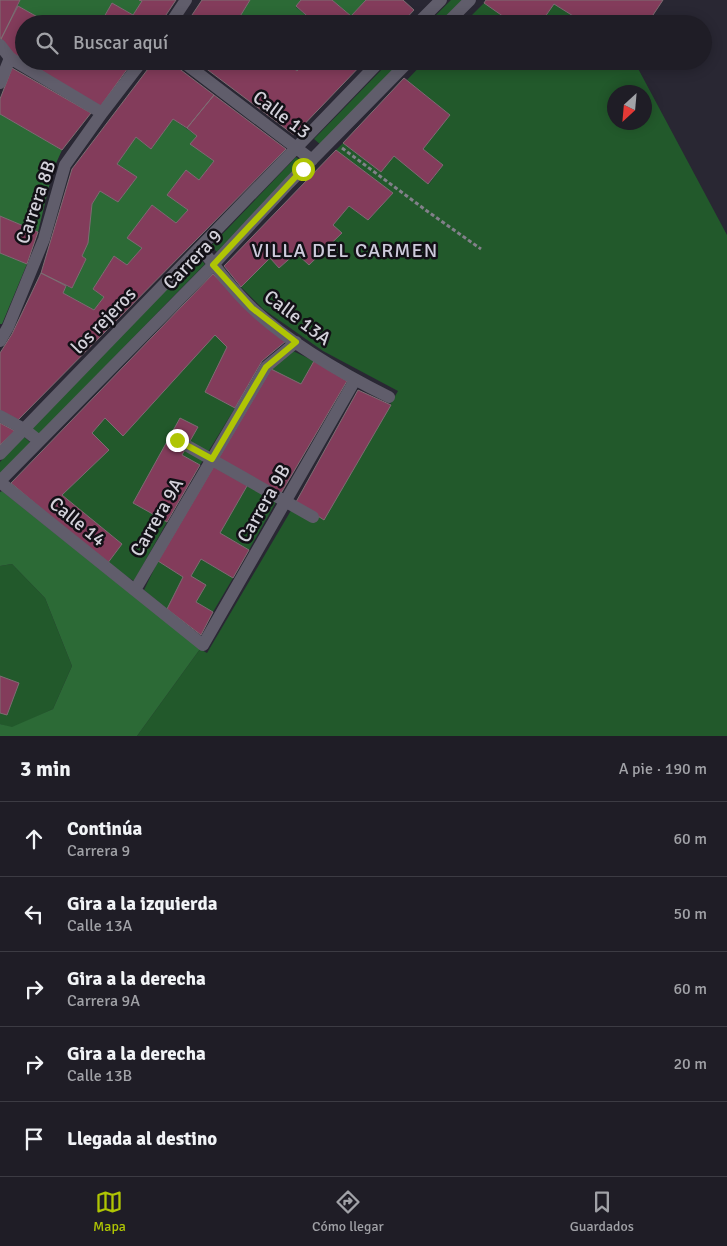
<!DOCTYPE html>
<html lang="es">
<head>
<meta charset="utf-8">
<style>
	:root { --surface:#1f1d26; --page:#27262e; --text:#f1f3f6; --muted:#a1a2a7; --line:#3c3b43; --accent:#afc504 }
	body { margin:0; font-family:Signika,sans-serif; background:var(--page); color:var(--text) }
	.compass { position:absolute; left:607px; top:85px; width:45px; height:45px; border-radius:50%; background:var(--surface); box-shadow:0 2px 12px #0003; rotate:206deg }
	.stop { position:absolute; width:15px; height:15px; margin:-11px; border:4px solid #afc504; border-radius:50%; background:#fff }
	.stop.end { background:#afc504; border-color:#fff; box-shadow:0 1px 5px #0008 }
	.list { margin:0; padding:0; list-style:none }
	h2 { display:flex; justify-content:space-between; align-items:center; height:65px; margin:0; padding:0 20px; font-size:21px }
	h2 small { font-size:16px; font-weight:400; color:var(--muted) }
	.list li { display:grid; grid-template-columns:32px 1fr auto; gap:15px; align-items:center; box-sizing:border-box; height:75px; padding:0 20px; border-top:1px solid var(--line) }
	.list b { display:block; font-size:19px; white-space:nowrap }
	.list p { margin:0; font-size:16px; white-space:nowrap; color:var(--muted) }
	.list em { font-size:16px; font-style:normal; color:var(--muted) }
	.icon { flex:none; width:28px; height:28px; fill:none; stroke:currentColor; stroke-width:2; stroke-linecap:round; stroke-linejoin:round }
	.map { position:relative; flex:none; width:727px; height:736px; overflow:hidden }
	.search { position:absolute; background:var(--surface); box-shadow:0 2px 12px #0003; left:15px; right:15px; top:15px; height:55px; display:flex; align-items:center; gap:12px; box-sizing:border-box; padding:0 18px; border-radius:28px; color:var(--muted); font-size:19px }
	.sheet { height:440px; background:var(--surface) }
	nav { display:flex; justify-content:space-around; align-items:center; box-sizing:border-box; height:70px; border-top:1px solid var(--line); background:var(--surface); font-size:14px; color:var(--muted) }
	nav a { display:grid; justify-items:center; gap:2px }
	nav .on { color:var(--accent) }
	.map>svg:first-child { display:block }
</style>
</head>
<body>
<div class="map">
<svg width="727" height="736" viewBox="0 0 727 736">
	<rect width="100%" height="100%" fill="#292733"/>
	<path fill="#22592b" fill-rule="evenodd" d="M451 0H462L438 24H427Z
		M484 3 514 24H463Z
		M554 4 586 24H540Z
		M390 61H401L321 145 314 139Z
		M425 61H634L727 235V736H137L200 649 207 653 296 502 324 519 398 391 323 351 263 309 241 287 270 258 279 268 296 253 309 265 333 225 349 206 368 220 393 193 336 150 343 143 381 172 394 156 429 184 443 165 423 149 450 115 407 80ZM614 92H644V122H614Z
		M296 157 302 162 217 252 211 246Z
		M198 257 205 264 38 435 32 428Z
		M215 335 227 347 205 392 235 408 200 465 182 455 198 427 180 418 133 503 167 522 134 581 107 564 122 544 62 495 108 450 92 433 105 418 123 436Z
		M293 351 314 361 301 384 271 369Z
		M24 437 31 443 0 474V462Z
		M251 479 280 495 249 550 220 533Z
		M201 559 233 578 213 612 196 602 191 576Z
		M158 561 183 577 167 609 144 590Z
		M12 564 45 598 72 666 53 709 12 728 0 724V566Z"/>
	<path fill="#2c6a36" d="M20 0H139L142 1 133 15 112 3 104 17 115 24H50L18 6Z
		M250 0H301L296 7 316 24H237L236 23Z
		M332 0H366L351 16Z
		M0 114 62 150 53 170 38 232 0 216Z
		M173 119 197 136 191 144 214 161 199 180 186 170 168 195 188 210 176 223 152 205 128 238 142 248 127 265 114 256 93 289 104 297 94 310 63 293 66 286 72 288 86 259 82 256 87 244 92 204 100 191 118 202 137 177 117 164 136 137 151 149Z
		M0 253 27 264 2 324H0Z
		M2 491 200 649 137 736H0V724L12 727 53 709 72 666 45 598 12 564 0 566V492Z"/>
	<path fill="#833c5b" stroke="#7e6d73" d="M0 0H20L1 39 0 37Z
		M139 0H176L160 24H115L104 17 112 3 133 15 142 1Z
		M202 0H250L236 23 237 24H186Z
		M301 0H332L351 16 366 0H403L414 10 401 24H316L296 6Z
		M486 0H663L647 24H586L554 4 540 24H514L484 3Z
		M18 6 50 24H24V60L14 54 1 39Z
		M26 61H133L100 107Z
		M154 61H169L214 95 187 128 173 119 151 149 136 137 117 164 137 177 118 202 100 191 92 204 88 243 82 256 86 259 72 288 41 273 72 169Z
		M196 61H285L297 71 307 61H365L294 135Z
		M12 68 91 113 62 150 0 114V99Z
		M404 78 450 115 423 149 443 165 428 184 394 156 381 172 343 143Z
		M214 95 286 149 17 421 0 411V353L12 334 41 273 66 286 63 293 94 310 104 297 93 289 114 256 127 265 142 248 127 238 152 205 176 223 188 210 167 195 186 170 199 180 214 161 190 144 197 136 187 128Z
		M336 150 393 193 368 220 349 206 333 225 342 233 309 265 296 253 279 268 270 258 241 287 224 266Z
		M0 216 38 232 27 264 0 253Z
		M213 274 253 316 286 341 262 361 235 408 205 392 227 347 215 335 123 436 105 418 92 433 109 450 62 495 122 544 107 564 11 483Z
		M314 361 347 381 280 495 251 479 220 533 249 550 233 578 201 559 191 576 206 585 196 602 213 612 201 635 167 609 183 577 158 561 271 369 301 384Z
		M358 390 391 405 324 520 296 502Z
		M180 418 198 427 182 455 200 465 167 522 133 503Z
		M0 423 15 431 0 445Z
		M0 676 19 683 7 715 0 713Z"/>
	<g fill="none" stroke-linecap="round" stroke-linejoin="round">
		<path stroke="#82808a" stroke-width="3" stroke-dasharray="4 2.5" stroke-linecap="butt" d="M342 148 427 211 481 249"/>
		<path stroke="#605d6b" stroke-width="12" d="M170 24 186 0
			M417 24 441 0
			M446 24 470 0
			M0 45 10 58 102 113
			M182 61 312 160
			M0 83 10 58
			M200 247C216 268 233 290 252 308 292 345 341 373 389 397
			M0 341 8 327 44 239 65 165 102 113 142 61
			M0 416 24 429 39 441
			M177 440 313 517
			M0 454 380 61
			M0 481 213 265 289 183 409 61
			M0 482 203 645 355 380
			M135 590 266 367 296 342"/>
	</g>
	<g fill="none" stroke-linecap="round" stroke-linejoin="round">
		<path stroke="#afc504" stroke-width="6" d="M177 440 212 459 266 367 296 342 252 308 213 265 303 169"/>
	</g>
	<g text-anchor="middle" stroke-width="5" stroke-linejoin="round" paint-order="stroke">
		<g font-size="19" fill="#d3d1da" stroke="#121016">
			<text transform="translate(282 114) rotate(37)" y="7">Calle 13</text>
			<text transform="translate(35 202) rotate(-71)" y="7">Carrera 8B</text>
			<text transform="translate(192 259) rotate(-46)" y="7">Carrera 9</text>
			<text transform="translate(298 317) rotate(37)" y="7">Calle 13A</text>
			<text transform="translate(103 320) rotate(-46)" y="7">los rejeros</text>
			<text transform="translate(263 503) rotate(-60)" y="7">Carrera 9B</text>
			<text transform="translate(156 517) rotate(-60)" y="7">Carrera 9A</text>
			<text transform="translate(78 521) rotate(39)" y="7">Calle 14</text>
		</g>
		<g font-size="20" letter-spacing="1" fill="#cdcadb" stroke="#121016">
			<text x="345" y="257">VILLA DEL CARMEN</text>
		</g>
	</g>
</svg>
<svg class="compass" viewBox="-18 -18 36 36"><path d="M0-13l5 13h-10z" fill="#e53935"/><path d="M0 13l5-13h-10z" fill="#a1a2a7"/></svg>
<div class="stop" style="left:303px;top:169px"></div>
<div class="stop end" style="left:177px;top:440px"></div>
<div class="search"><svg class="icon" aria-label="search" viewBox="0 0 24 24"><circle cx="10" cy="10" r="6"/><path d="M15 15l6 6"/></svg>Buscar aquí</div>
</div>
<section class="sheet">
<h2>3 min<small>A pie · 190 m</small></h2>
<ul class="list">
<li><svg class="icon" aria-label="ahead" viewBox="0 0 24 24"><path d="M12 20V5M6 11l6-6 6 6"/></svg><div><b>Continúa</b><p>Carrera 9</p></div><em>60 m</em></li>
<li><svg class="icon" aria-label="left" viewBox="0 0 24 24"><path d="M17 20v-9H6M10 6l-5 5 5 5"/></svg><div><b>Gira a la izquierda</b><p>Calle 13A</p></div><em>50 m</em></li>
<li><svg class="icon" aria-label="right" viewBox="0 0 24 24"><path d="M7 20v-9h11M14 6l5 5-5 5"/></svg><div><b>Gira a la derecha</b><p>Carrera 9A</p></div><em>60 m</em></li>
<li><svg class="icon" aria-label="right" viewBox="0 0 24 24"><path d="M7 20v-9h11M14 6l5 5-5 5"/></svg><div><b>Gira a la derecha</b><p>Calle 13B</p></div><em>20 m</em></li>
<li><svg class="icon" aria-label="arrive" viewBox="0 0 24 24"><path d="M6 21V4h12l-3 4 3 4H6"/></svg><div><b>Llegada al destino</b></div></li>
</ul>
</section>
<nav>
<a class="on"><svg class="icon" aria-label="map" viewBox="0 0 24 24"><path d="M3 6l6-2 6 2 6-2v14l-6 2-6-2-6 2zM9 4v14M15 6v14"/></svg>Mapa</a>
<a><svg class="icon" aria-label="directions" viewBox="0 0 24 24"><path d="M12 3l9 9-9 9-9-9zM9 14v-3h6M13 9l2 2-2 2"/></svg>Cómo llegar</a>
<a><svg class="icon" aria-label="saved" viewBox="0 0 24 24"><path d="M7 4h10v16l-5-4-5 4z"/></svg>Guardados</a>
</nav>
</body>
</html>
